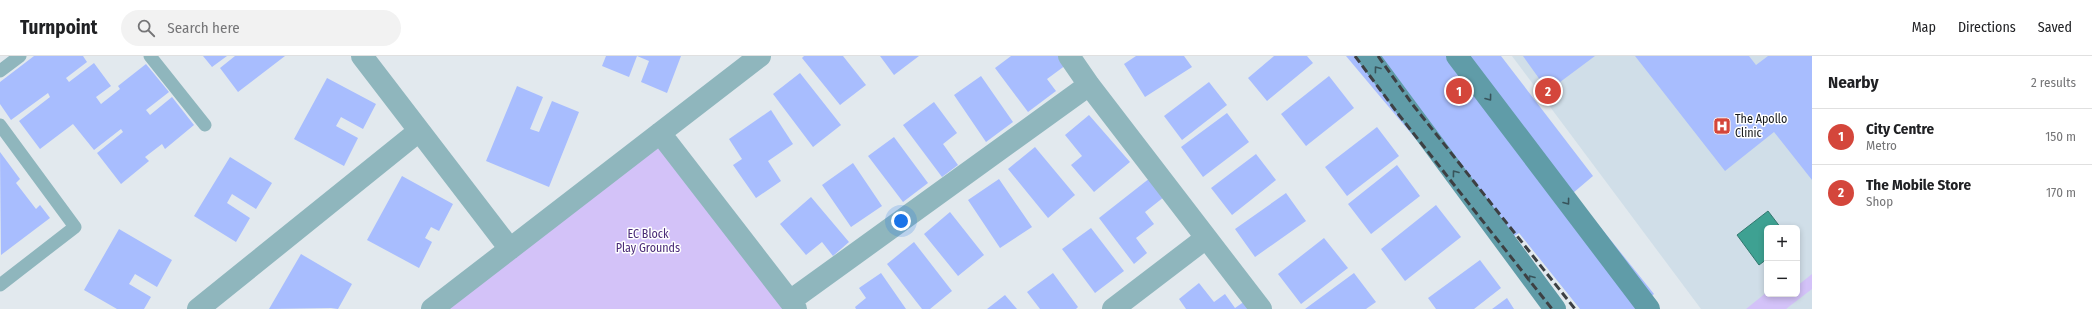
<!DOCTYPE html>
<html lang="en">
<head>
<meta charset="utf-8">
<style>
	:root { --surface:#fff; --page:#f2f2f2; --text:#202124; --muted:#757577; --line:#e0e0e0; --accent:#d4463b }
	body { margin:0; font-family:"Fira Sans Condensed",sans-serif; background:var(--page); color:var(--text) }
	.controls { position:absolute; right:12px; bottom:12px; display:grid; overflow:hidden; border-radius:6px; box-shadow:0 2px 6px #0003 }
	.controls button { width:36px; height:36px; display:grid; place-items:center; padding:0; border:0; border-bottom:1px solid var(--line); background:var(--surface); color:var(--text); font:20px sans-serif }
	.you { position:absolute; left:901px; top:165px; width:14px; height:14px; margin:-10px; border:3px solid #fff; border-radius:50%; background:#1a73e8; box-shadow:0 0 0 6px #1a73e833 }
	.badge { display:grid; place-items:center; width:26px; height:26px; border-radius:50%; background:var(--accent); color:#fff; font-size:13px; font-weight:700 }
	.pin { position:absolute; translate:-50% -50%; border:2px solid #fff; box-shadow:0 1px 4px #0006 }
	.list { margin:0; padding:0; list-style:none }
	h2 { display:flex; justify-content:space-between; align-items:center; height:52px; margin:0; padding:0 16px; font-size:17px }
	h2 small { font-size:13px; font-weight:400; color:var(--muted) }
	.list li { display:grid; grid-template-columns:26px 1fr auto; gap:12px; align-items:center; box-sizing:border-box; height:56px; padding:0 16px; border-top:1px solid var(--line) }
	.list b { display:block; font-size:15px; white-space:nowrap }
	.list p { margin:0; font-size:13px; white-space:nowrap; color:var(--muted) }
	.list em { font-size:13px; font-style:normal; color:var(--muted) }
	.icon { flex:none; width:22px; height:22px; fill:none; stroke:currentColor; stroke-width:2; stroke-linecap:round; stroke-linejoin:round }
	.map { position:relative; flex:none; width:1812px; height:253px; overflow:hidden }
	header { display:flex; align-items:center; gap:24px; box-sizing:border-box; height:56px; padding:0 20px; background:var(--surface); border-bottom:1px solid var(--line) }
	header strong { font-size:19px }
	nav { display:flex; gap:22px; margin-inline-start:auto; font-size:14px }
	.search { width:280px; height:36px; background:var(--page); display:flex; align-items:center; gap:10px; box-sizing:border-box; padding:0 14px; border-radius:22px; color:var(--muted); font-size:15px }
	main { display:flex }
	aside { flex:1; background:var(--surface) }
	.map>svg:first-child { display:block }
</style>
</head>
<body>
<header>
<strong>Turnpoint</strong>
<div class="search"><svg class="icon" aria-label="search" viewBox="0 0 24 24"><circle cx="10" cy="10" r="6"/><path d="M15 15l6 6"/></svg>Search here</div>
<nav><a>Map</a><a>Directions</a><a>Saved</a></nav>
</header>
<main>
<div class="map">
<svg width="1812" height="253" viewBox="0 0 1812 253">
	<rect width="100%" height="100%" fill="#e2e9ee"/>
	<path fill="#d0dee8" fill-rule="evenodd" d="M1512 0H1812V253H1701ZM1767 172H1797V238H1767Z"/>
	<path fill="#d3c2f8" d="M660 89 785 253H446Z
		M1812 218V233L1786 253H1746L1767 236V238H1784L1785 240 1797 238V230Z"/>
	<path fill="#3ea192" stroke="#32786f" d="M1768 155 1781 172H1767V203L1759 209 1737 179Z"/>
	<path fill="#a8bdfe" d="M34 0H83L87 6 66 22 69 26 94 7 111 30 96 41 101 48 120 33 118 30 146 8 169 36 146 54 150 59 172 41 194 69 165 93 162 88 145 101 149 105 121 128 97 97 123 76 121 73 94 94 73 68 40 93 19 65 50 41 48 37 11 64 0 48V26Z
		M203 0H227L212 11Z
		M235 0H285L238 36 220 12Z
		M606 0H681L667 37 641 26 649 5 637 0 629 21 602 10Z
		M804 0H843L866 29 840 49 802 2Z
		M880 0H919L894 19Z
		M1011 0H1060L1066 9 1047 23 1056 35 1028 56 995 12Z
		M1136 0H1184L1192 11 1145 41 1124 8Z
		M1274 0H1307L1313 7 1267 45 1248 22Z
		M1346 0H1501L1593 120 1573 137 1654 238 1635 253H1580L1519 177 1503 187Z
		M1523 0H1595L1548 35Z
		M1635 0H1749L1756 9 1768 0H1812V124L1774 76 1725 115Z
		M800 17 841 69 813 91 773 38Z
		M981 20 1013 66 986 86 954 39Z
		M1329 20 1354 52 1306 90 1281 58Z
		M327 22 376 48 363 73 341 61 336 70 358 82 344 110 294 83Z
		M1209 26 1227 49 1182 84 1164 60Z
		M517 30 543 41 530 73 539 76 552 45 579 56 549 131 486 105Z
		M934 46 957 77 943 88 958 109 942 121 903 69Z
		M771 54 793 88 768 105 781 125 756 142 733 109 742 103 729 83Z
		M1227 57 1249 86 1203 121 1181 91Z
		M1089 59 1130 106 1094 136 1071 109 1082 100 1065 79Z
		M1377 71 1399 100 1347 140 1325 111Z
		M894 81 928 127 903 146 868 100Z
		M1035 91 1075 139 1048 162 1008 113Z
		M0 96 20 123 16 127 36 153 40 149 50 162 1 199Z
		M1256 98 1276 124 1232 159 1211 132Z
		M230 101 272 127 256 153 232 138 227 147 250 162 236 186 194 160Z
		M853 107 882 150 851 171 822 129Z
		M1397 109 1420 140 1371 178 1348 148Z
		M402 120 453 148 439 175 431 171 425 182 432 186 419 212 367 184Z
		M1150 122 1164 141 1145 156 1154 168 1136 182 1147 197 1134 208 1099 162Z
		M999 123 1032 171 1000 192 968 144Z
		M1286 137 1306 165 1255 201 1235 173Z
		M811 141 849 186 833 200 822 186 806 199 780 168Z
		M1436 149 1461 181 1405 225 1381 193Z
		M950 156 984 199 958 220 924 178Z
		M1091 172 1124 215 1095 237 1062 193Z
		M119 173 172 204 157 231 135 218 129 228 151 241 144 253H117L84 234Z
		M1324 182 1348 212 1301 248 1278 218Z
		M914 186 952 235 930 253H922L887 208Z
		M301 198 352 228 338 253 331 252 269 253Z
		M1480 204 1501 232 1474 253H1436L1428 242Z
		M881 217 906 253H856L855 251 866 242 859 232Z
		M1053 217 1078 251 1076 253H1040L1027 236Z
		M1354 217 1376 246 1366 253H1305Z
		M1199 227 1214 246 1225 238 1235 252 1245 245 1251 253H1186L1179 243Z
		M1005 239 1017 253H987Z
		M1507 242 1514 253H1492Z"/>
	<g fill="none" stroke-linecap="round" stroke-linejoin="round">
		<path stroke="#8fb6bd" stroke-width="13" d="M150 0 205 69
			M0 15 20 0
			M0 69 75 171 0 229"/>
		<path stroke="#8fb6bd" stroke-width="22" d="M362 0 510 193
			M1069 0 1089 29 1261 253
			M660 77 796 253
			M790 245 1089 29
			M198 253 419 75
			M432 253 760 0
			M1113 253 1206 182"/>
		<path stroke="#609ca8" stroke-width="22" d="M1368 0 1555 253
			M1457 0 1649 253"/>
		<path stroke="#3d4043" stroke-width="3" stroke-dasharray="8 4" stroke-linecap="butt" d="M1355 0 1399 59 1552 253
			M1378 0 1413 49 1575 253"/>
	</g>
	<defs><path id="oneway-chevron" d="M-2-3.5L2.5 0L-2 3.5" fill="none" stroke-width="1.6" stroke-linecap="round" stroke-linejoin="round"/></defs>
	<g stroke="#38545b">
		<use href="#oneway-chevron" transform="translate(1377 13) rotate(-127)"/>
		<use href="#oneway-chevron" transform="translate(1489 42) rotate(53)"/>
		<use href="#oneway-chevron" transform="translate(1455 117) rotate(-127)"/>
		<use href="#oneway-chevron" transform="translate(1567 146) rotate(53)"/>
		<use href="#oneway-chevron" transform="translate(1531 222) rotate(-127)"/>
	</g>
	<defs>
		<symbol id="hospital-square" viewBox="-11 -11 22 22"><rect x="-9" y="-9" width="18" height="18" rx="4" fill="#d4463b" stroke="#fff"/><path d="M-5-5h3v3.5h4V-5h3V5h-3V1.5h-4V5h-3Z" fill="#fff"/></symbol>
	</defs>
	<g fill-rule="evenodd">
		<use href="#hospital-square" x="1712" y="60" width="20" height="20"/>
	</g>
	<g text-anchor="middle" stroke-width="3" stroke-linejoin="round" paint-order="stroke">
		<g font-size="12" fill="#171a1c" stroke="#fff" text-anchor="start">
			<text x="1735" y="67">The Apollo<tspan x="1735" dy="14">Clinic</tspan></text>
		</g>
		<g font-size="12" fill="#4a2b77" stroke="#fff">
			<text x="648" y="182">EC Block<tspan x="648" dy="14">Play Grounds</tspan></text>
		</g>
	</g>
</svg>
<div class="controls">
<button>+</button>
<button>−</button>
</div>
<div class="you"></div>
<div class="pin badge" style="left:1459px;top:35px">1</div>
<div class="pin badge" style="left:1548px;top:35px">2</div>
</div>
<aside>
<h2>Nearby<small>2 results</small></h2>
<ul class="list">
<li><span class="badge">1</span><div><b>City Centre</b><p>Metro</p></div><em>150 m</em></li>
<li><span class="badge">2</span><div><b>The Mobile Store</b><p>Shop</p></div><em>170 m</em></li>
</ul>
</aside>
</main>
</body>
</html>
